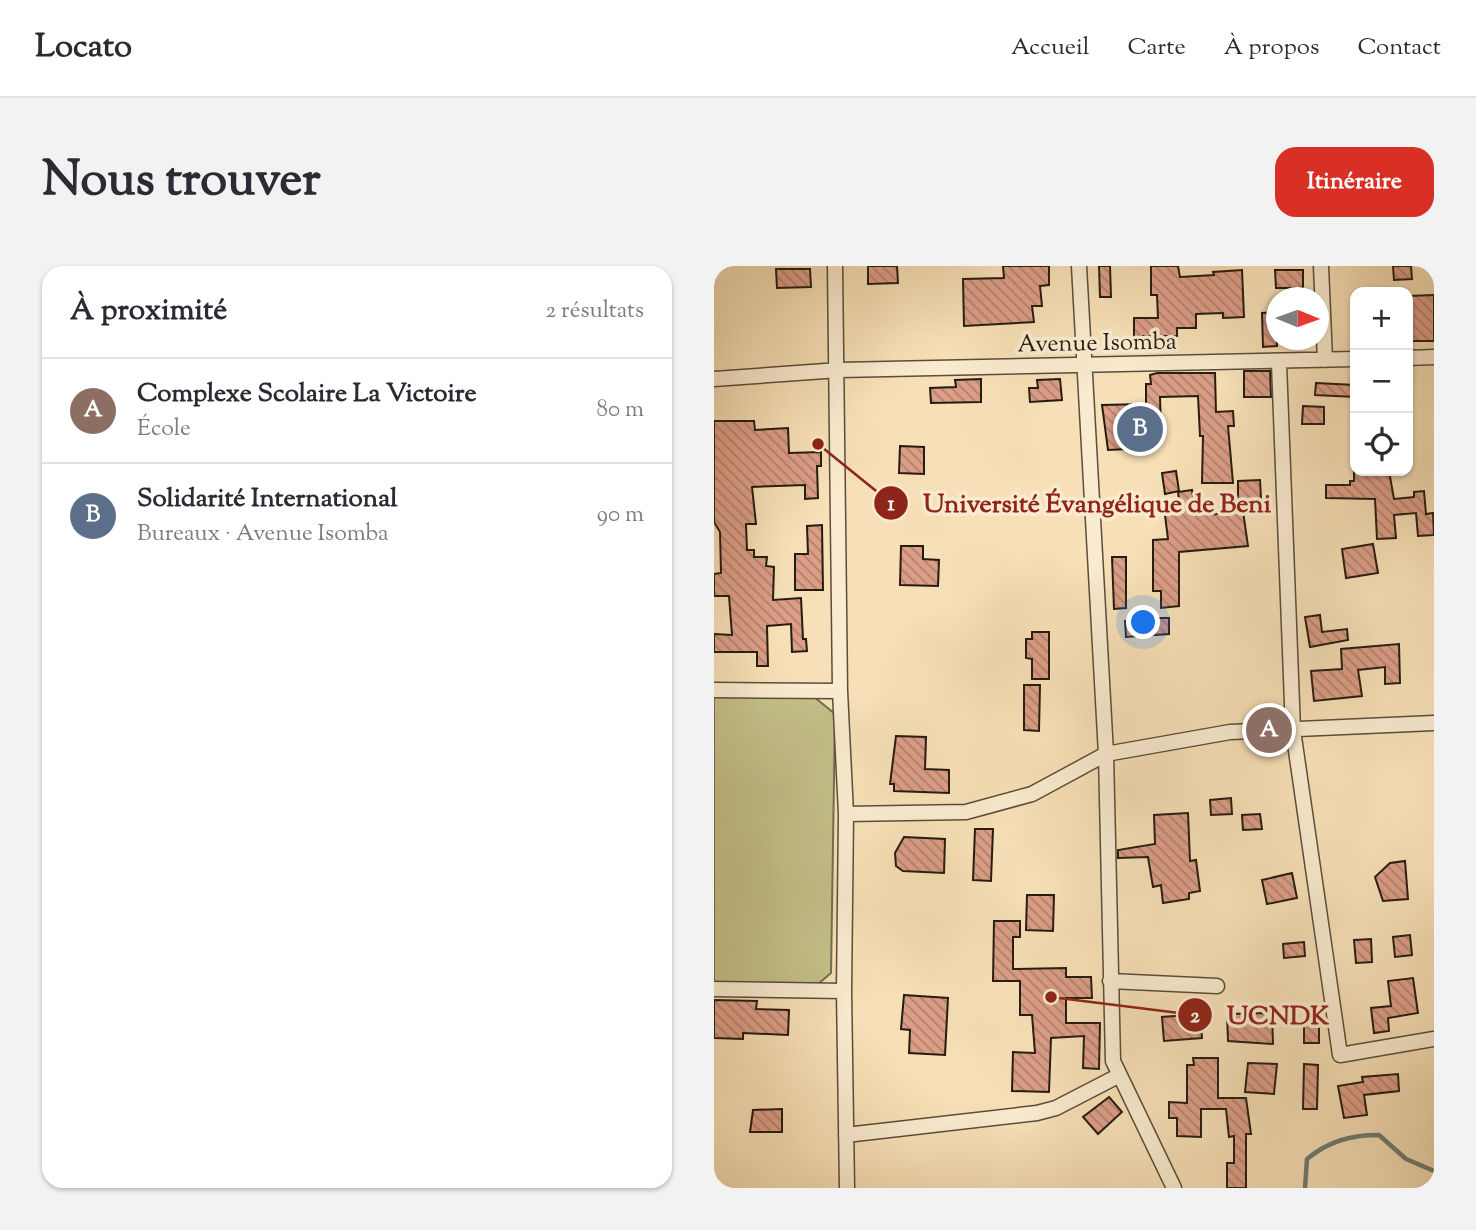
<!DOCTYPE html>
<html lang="fr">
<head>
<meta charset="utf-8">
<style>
	:root { --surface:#fff; --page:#f2f2f3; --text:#2b2b33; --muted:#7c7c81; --line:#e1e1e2; --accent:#d93025 }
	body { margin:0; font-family:"Sorts Mill Goudy",serif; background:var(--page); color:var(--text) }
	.controls { position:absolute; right:21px; top:21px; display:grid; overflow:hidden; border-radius:14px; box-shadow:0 2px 5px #0004 }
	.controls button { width:63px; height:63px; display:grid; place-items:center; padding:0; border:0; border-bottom:2px solid var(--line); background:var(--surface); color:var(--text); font:35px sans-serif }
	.compass { position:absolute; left:552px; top:21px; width:63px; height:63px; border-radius:50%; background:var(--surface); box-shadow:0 2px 5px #0004; rotate:91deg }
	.you { position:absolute; left:430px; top:357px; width:24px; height:24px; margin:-18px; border:5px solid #fff; border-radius:50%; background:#1a73e8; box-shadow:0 0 0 10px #1a73e833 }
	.badge { display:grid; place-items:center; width:46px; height:46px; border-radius:50%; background:var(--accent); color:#fff; font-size:23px; font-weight:700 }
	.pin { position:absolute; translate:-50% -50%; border:4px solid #fff; box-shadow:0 2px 7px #0006 }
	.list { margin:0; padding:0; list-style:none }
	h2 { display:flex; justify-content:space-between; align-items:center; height:91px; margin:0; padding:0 28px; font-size:30px }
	h2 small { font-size:23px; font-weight:400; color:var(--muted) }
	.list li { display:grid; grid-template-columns:46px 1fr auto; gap:21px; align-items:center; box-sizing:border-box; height:105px; padding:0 28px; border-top:2px solid var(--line) }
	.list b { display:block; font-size:26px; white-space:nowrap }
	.list p { margin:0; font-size:23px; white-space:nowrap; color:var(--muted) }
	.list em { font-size:23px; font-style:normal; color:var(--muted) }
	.icon { flex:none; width:38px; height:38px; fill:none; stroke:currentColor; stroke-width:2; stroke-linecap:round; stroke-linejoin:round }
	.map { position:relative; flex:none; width:720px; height:922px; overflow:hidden; border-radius:21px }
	header { display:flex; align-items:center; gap:42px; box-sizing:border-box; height:98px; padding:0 35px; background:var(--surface); border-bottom:2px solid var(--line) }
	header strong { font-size:33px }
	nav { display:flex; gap:38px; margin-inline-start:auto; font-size:24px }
	.intro { display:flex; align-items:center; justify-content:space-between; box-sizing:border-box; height:168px; padding:0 42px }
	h1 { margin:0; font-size:49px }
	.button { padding:18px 32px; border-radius:21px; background:var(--accent); color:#fff; font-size:24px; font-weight:700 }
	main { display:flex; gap:42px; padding:0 42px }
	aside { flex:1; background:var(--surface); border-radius:21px; box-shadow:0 2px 5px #0004 }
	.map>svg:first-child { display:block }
</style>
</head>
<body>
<header>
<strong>Locato</strong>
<nav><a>Accueil</a><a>Carte</a><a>À propos</a><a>Contact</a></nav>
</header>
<div class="intro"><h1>Nous trouver</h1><a class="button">Itinéraire</a></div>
<main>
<aside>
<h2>À proximité<small>2 résultats</small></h2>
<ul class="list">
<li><span class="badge" style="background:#8d6e63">A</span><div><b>Complexe Scolaire La Victoire</b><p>École</p></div><em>80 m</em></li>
<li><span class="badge" style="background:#5c6f8a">B</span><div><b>Solidarité International</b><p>Bureaux · Avenue Isomba</p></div><em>90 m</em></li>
</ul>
</aside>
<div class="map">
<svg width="720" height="922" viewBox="0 0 720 922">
	<defs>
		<pattern id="building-back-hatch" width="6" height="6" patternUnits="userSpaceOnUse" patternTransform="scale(1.75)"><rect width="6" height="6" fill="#dc9e87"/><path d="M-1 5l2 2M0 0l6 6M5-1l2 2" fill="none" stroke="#b2806d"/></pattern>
	</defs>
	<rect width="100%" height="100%" fill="#f7e0b7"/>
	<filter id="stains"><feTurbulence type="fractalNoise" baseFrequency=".00286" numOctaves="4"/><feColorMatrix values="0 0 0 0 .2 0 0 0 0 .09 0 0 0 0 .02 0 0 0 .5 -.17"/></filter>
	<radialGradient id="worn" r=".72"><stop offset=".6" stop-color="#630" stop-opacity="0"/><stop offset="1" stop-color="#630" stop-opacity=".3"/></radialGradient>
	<path fill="#c4c089" stroke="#746e4d" stroke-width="2" d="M0 429 99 430 121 448 117 707 104 718 0 721Z"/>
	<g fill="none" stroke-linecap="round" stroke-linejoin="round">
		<path stroke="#6e7c73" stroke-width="4.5" d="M591 922 593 893C615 875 637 869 665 869L692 893 720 905"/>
	</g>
	<path fill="url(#building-back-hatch)" stroke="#251c11" stroke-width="2" d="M154 0H183L184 17 154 18Z
		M289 0H335V19L326 20 328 40H318L320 56 250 60 249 13 290 12Z
		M385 0H396L397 31H386Z
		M437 0H464L466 11 500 9 499 6 528 4 530 51 509 52V47L482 48V62H463V70H420V52H444L443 29H437Z
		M679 0H697L698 13 680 14Z
		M62 3H96L97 21 63 22Z
		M561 4H589V22H562Z
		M720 29V75H694V30Z
		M562 46 563 80 549 81 548 47Z
		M530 105H556L557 131H530Z
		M443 107H501L502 146 519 145 520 160H514L519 217H488L489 170H486L484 130 446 131 447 165H433L434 182 394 184 388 139 432 138V118H437L436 109Z
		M267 113V136L217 137 216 122 242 121 241 114Z
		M346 113 348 134 316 136 315 122H324L323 114Z
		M602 117 641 119V131L601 129Z
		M589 140 610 141V158H588Z
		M0 155H40L41 164 74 162 75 187 107 186V200H103L104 232 91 233V219L38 221 42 258H32L33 284H40V291H53L52 300 60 301 59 334 87 332 89 373H92L93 385 78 386 77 358 53 360 54 400H43V386H0V368L18 369 15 330H0V308L7 307 6 266 0 256Z
		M186 180 210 181V208L185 207Z
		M462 205 465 225 451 228 448 207Z
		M640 205H675L680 233 700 231V226L710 225 712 248 719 247 720 269 704 270 702 247 680 249 682 272 663 273 661 233 612 232V219H636V215H640Z
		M546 214 547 233H524V215Z
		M478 224 482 247 493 246V249L529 245 534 280 465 286V340L447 342V325H439V274L454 273 451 249 467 247 464 226Z
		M108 259 109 324H81V288H94L93 260Z
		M659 278 664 307 632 312 628 283Z
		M187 280H209V293L225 294 224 320 186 319Z
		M398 291H412V342L400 343Z
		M606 349 608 366 633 363 634 374 596 381 591 351Z
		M441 352H455V368L412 371 411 355Z
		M318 366H335V413H318V393L312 392V373H318Z
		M685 378 686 417 671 418V401L644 404 648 430 600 435 597 405 628 403 627 383Z
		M310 419H326L325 465 310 464Z
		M182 470 212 471 211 503 235 504V527L180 525V518H176Z
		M517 532 518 548 497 549 496 534Z
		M474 547 476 595 482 594 486 625 475 627V633L449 637 447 619 439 621 434 591 404 592V584L441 578 440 549Z
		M546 548 548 563 529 564 528 549Z
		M261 563H279L277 615 259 614Z
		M190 571 231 573 230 607 189 605 182 600 181 587Z
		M691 595 694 633 669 635 661 611 676 597Z
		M578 607 583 632 553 638 548 614Z
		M313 629H340L339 665 312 664Z
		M280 655H306V671H299V703L352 702V711H377L378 732H352V757H386L385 803 369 802 370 770 337 772 335 826 298 825 299 786 321 787 318 749H306V715H279Z
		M696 669 698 689 681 691 679 671Z
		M657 673 658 696 642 697 640 674Z
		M590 676 591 690 570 692 569 678Z
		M699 712 704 747 674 752 675 765 660 767 657 742 677 740 674 715Z
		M190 729 234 732 231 789 195 787 196 764 187 763Z
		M0 734 43 735 42 743 75 744 74 769 29 767V773L0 772Z
		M558 747 559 778 514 775 513 748Z
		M590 747H605V777H590Z
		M486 748 488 772 450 775 448 751Z
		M479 792H504V832H532L537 868H532V922H513V897H520V870L515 871 512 843H487V871L463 870V852H455V836L473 837V799H480Z
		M534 797 563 798 560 828 531 826Z
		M590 798 604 799 603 843H589Z
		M684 808 685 825 650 829 653 849 630 852 624 820 649 816 648 811Z
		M395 831 408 846 384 868 369 851Z
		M68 843V866H36L39 844Z"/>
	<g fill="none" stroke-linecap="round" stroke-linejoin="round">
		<defs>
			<path id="minor" d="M121 0 126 425 132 548 130 725 133 922
				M365 0 392 488 399 795 460 922
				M607 0 611 94
				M694 92 720 91
				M565 97 579 464 626 789 720 773
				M0 113 125 104 641 93
				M0 424 126 425
				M132 548 252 546 318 528 392 488 516 466 720 457
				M396 715 503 720
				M0 723 130 725
				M132 869 323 847 342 842 404 810"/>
		</defs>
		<use href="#minor" stroke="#5a4d3a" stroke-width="17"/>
		<use href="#minor" stroke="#faebd0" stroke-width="14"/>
	</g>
	<g text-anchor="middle" stroke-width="7" stroke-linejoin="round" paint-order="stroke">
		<g font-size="24" fill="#251c11" stroke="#faebd0">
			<text transform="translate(383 76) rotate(-1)" y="8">Avenue Isomba</text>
		</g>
	</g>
	<path fill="none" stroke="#8f2418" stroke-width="2.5" d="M104 178L177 237M337 731L481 749"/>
	<g fill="#8f2418" stroke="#faebd0" stroke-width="2.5">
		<circle cx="104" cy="178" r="7"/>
		<circle cx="337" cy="731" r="7"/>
		<circle cx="177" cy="237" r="18"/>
		<circle cx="481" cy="749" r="18"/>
	</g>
	<g font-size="21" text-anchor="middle" font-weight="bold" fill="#fff">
		<text x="177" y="244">1</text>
		<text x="481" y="756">2</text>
	</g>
	<g font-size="26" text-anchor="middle" font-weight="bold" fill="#8f2418" stroke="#faebd0" stroke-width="7" stroke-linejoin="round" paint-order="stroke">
		<text x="383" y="246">Université Évangélique de Beni</text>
		<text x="564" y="758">UCNDK</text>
	</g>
	<rect width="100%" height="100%" filter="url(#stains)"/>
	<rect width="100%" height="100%" fill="url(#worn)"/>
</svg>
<div class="controls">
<button>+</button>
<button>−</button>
<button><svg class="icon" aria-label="locate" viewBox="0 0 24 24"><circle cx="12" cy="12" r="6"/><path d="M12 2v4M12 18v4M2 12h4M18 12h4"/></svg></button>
</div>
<svg class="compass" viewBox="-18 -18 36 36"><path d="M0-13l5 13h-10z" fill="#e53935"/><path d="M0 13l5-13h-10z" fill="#7c7c81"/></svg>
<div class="you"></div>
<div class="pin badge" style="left:555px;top:464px;background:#8d6e63">A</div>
<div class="pin badge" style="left:426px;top:163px;background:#5c6f8a">B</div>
</div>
</main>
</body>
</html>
